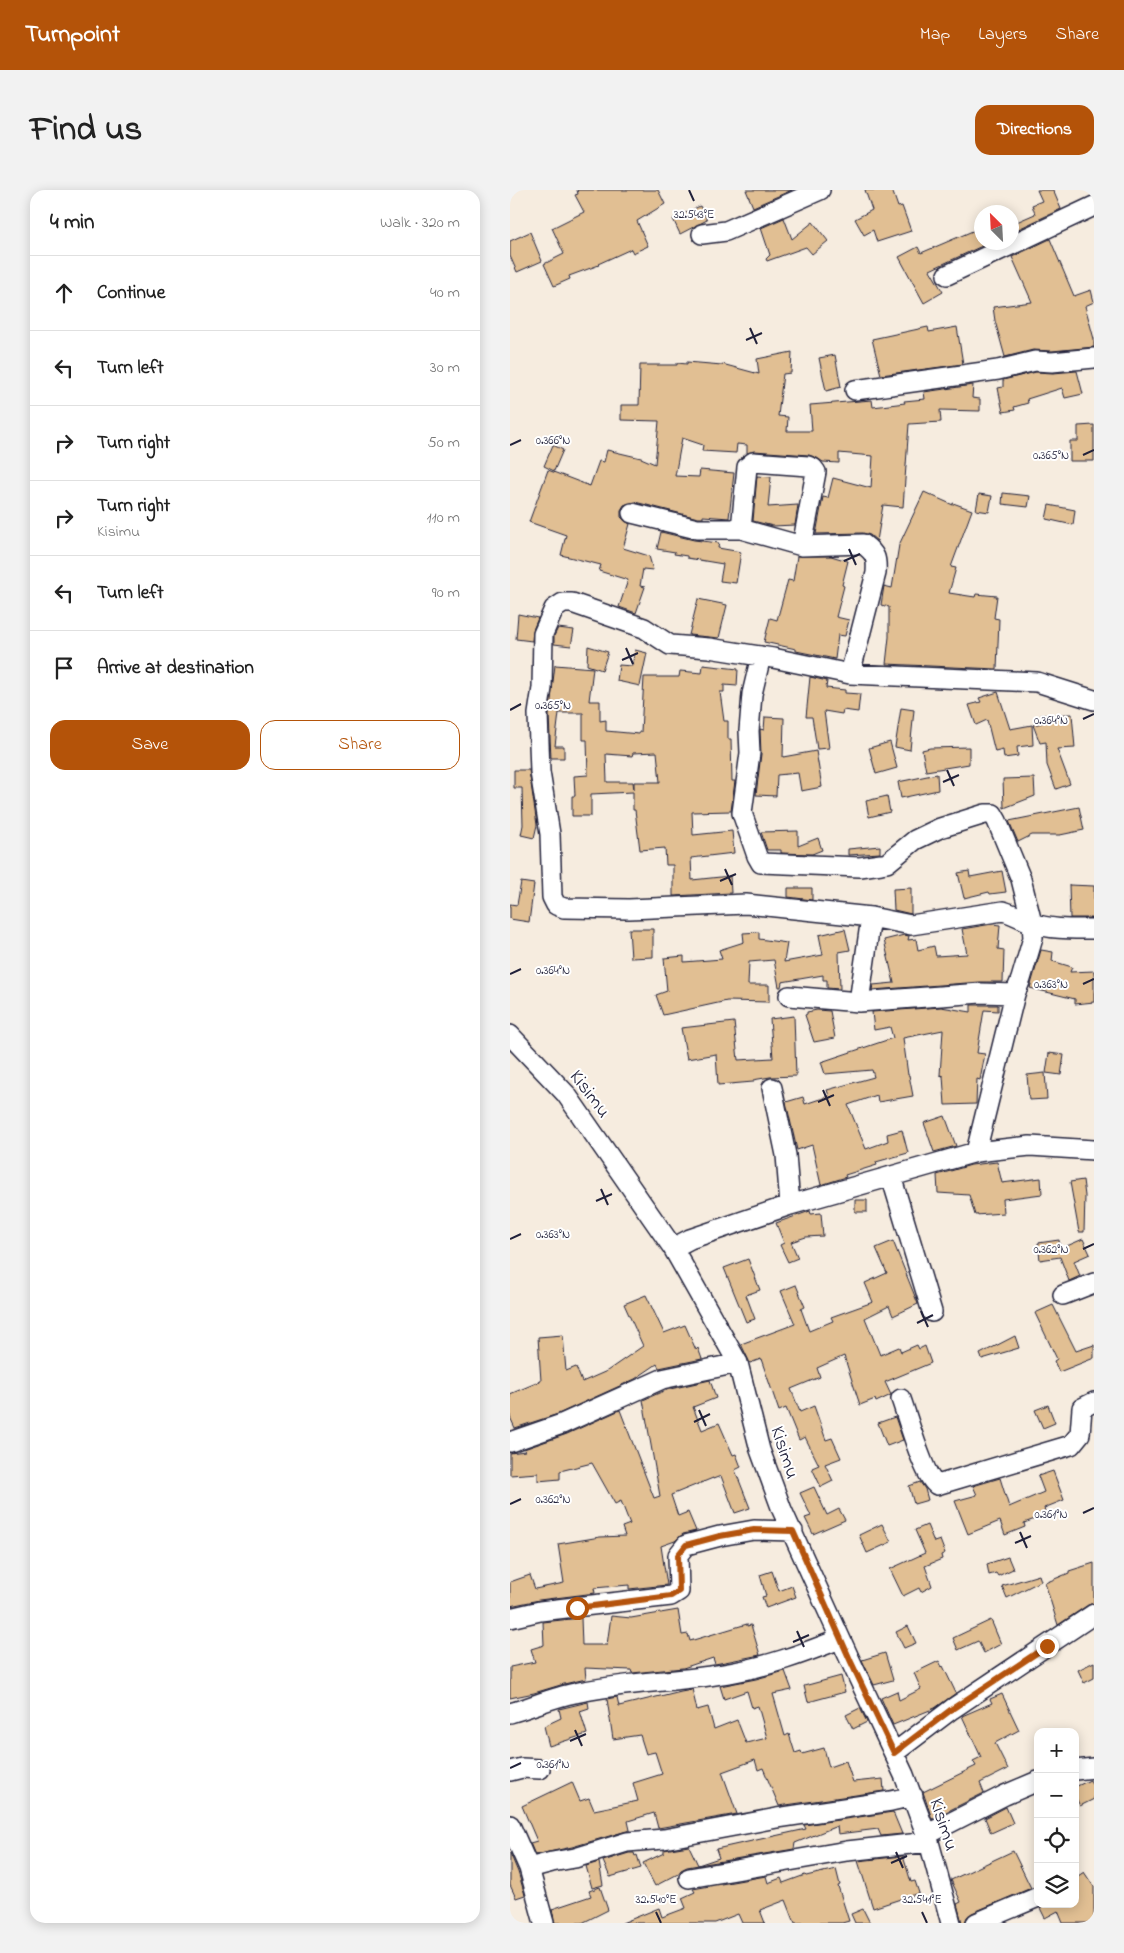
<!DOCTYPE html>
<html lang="en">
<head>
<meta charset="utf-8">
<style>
	:root { --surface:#fff; --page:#f2f2f2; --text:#222; --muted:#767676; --line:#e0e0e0; --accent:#b45309 }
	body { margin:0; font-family:"Indie Flower",sans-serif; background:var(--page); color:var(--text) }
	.controls { position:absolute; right:15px; bottom:15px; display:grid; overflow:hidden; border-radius:10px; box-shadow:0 2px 12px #0003 }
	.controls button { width:45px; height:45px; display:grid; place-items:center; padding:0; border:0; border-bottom:1px solid var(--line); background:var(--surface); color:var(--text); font:25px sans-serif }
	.compass { position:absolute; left:464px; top:15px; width:45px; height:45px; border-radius:50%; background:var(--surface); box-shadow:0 2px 12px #0003; rotate:336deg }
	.stop { position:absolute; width:15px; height:15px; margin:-11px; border:4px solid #b45309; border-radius:50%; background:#fff }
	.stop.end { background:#b45309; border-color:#fff; box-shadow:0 1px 5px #0008 }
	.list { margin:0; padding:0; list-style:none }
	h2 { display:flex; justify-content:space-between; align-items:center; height:65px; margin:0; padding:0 20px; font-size:21px }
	h2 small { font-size:16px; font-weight:400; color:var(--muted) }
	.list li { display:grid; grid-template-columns:32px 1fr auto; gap:15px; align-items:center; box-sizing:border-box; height:75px; padding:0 20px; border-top:1px solid var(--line) }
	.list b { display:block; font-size:19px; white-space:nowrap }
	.list p { margin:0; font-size:16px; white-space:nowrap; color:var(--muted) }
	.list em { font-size:16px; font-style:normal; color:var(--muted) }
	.actions { display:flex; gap:10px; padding:15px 20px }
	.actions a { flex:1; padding:11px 0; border:1px solid var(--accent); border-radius:15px; text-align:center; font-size:18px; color:var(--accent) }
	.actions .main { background:var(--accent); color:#fff }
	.icon { flex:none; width:28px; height:28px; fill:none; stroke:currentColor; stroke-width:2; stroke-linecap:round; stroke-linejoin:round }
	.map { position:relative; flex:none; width:584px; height:1733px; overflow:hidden; border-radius:15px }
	header { display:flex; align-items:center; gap:30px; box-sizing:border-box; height:70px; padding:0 25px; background:var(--accent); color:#fff }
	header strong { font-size:24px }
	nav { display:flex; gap:28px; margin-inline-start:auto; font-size:18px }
	.intro { display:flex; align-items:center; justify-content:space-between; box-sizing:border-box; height:120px; padding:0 30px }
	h1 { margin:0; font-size:35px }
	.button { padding:12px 22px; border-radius:15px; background:var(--accent); color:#fff; font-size:18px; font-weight:700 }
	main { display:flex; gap:30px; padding:0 30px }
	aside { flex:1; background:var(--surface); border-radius:15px; box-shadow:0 2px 12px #0003 }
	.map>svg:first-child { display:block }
</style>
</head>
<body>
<header>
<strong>Turnpoint</strong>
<nav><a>Map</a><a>Layers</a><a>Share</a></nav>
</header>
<div class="intro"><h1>Find us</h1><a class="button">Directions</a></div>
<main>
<aside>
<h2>4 min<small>Walk · 320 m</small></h2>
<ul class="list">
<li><svg class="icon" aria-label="ahead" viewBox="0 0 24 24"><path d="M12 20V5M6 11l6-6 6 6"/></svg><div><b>Continue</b></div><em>40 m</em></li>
<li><svg class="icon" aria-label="left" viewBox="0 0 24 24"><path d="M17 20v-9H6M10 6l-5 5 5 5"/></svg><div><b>Turn left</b></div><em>30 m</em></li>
<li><svg class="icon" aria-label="right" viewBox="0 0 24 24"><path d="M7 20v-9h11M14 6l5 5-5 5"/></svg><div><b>Turn right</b></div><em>50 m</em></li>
<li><svg class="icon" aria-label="right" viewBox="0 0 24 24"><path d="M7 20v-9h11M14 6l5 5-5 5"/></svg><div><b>Turn right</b><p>Kisimu</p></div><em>110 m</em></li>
<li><svg class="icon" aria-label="left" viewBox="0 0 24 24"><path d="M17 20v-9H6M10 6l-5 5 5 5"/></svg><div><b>Turn left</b></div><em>90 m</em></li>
<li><svg class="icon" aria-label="arrive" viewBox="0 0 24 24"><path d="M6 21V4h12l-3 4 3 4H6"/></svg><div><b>Arrive at destination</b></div></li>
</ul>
<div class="actions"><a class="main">Save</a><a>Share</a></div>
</aside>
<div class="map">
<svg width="584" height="1733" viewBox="0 0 584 1733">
	<rect width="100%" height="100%" fill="#f6ecdf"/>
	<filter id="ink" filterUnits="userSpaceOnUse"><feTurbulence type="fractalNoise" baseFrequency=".02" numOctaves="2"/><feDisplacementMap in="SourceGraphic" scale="10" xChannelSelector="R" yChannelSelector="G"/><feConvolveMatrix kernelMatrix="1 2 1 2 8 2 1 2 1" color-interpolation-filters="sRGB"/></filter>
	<g filter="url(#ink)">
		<path fill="#e1bf93" stroke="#22223b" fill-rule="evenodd" d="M67 0H148L155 14 127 31 138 56 123 63 121 59 88 74 89 75 59 86 60 89 44 96 34 74 54 64 42 38 74 22 65 5 68 4Z
			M236 0H282L243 17Z
			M355 0H382L388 17 392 16 401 41 367 52 363 40 354 45 345 29 362 20Z
			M527 0H543L551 19 502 42V34L525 24 522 15 532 11Z
			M190 16 197 30 170 44 163 29Z
			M274 28 282 49 303 32 318 51 302 64 296 57 257 71 256 69 260 65 251 38Z
			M472 37V56L420 80 433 102 414 113 389 67 408 57 411 63Z
			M20 42 32 71 7 82 0 66V51Z
			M540 49 564 106 581 100 584 112 575 116 584 149V157L542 161 523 160 495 167 485 131 483 117 522 112 502 67Z
			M418 137 419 142 447 137 453 174 371 185 362 149Z
			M282 162 281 183 273 184 268 226 278 227 277 241H302L300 215 362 210 363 217 395 213 394 211 415 209 414 202 463 195 462 208 470 209V221L430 220 431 232 399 234 393 317 373 315 367 351 360 345 353 343 306 344 313 307 318 308 323 288 361 298 363 266 329 263V273L313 272 307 268 299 265 244 261 237 263V255L227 254 226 263 192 261 193 255 172 248 165 286 189 287 190 280 224 283 219 328 193 326V328H188L125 312 114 315 111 320V327L115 331 120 334 113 358 139 366 143 380 133 379 130 396 135 397 126 423 109 417 118 390 89 381 91 375 51 365 56 345 19 332 38 280 80 296 89 271 94 272 97 260 131 268 145 274 149 231 111 230V215H129L130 175H167V173L177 174V172L212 175V174L249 184 247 169Z
			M325 165 331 197 316 201 309 168Z
			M567 181 573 204 555 208 552 198 517 209 518 213 504 217 505 220 493 222 488 198 493 197V190L526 182 543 183Z
			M584 235V271H560V251H568V236Z
			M43 255 53 260 44 281 34 276Z
			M247 286 261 287 258 317 288 315 285 335 263 336 243 331Z
			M414 302 443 315V313L462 320 441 377 446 378 439 403 465 407 466 404 487 406 484 428 489 429 487 479 376 474 379 447V417L371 415 374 396 382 398 389 355Z
			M493 303 520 306 518 317 492 314Z
			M469 304 482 306 479 322 466 320Z
			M539 315 565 320 563 335 536 329Z
			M151 342 184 350 209 353 208 358 231 362 226 393 210 391 213 374 177 368V366L164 364 165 362 147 359Z
			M287 366H321L338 371 332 395 334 396 326 427 339 430 335 446 328 445 325 469 286 461V459L254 452 260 428 267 430 278 390 283 391Z
			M188 409 217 415 209 448 179 445Z
			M8 424 28 428 23 440 22 451 6 449Z
			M48 438 64 440 61 456 44 454V446Z
			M78 456 98 462 92 480 77 475Z
			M125 460 137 463 130 496 107 491 109 475 122 476Z
			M45 475 83 478 79 511H90V531L96 530V541L129 544V542H131L134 487H169L170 481 192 483 193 475 228 479 227 496 214 495V502H210L214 531H218V549H221L222 591H225L221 621 182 622 183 645 222 641 224 663 181 668 182 690 220 686 221 703 163 706V675H156L155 658 130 660 125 620H123V602L81 604V626H62V606H65L64 586 78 585 77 550H73V523H49L45 556H54V568H41L39 525ZM147 562 150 592H124V600L123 592H97L96 564 122 566 123 563Z
			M300 487 317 491 316 498 335 500V503L350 504 348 522 333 520 332 524 314 521 319 558 307 559 302 527H296Z
			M488 502 500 539 522 535 523 555 507 557 508 566 494 568 493 560 485 562 477 530 466 535 459 515 471 512 469 508Z
			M391 518 404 520 400 560 385 557Z
			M562 524 565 558 547 559 560 594 546 599 537 575 536 552 530 553 523 535 532 533 531 525Z
			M255 527 274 528 273 567 306 561 312 597 291 601 288 583 267 585 266 606 246 605 251 564 250 539 254 540Z
			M380 552 387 578 366 584 359 558Z
			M459 557V574L416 581 412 560 420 558Z
			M4 580H19L27 635 24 648 11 645 13 635 12 598H4Z
			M427 584 428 600 391 608 388 592Z
			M524 588 525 606 494 618 493 589Z
			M377 606 380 622 359 627 356 611Z
			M569 617 574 640 550 645H522L508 652 499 631Z
			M288 641V656L308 648 312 660 302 664 271 663V660H257L251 642Z
			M370 656V663L338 665V659Z
			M459 681 460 687 492 681 496 702 480 704 479 702 454 708 448 683Z
			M11 692 24 694 19 732 0 729V714L7 715Z
			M559 695 584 696V728H560Z
			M278 698H302V710L278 707Z
			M401 698V724L384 720 383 699Z
			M482 734 490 735 488 759 494 760 493 792H470L362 800 363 795 384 793 374 750 394 745 399 746 398 750 406 749 408 760 424 756 426 766 457 764 452 739Z
			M119 739H143V767L121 768Z
			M335 739 340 760 329 762 330 799 317 798V790H313V785L272 792 271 797H269L264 770 239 772 238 795H259V812L217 811 153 825 146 805 157 801 154 768 174 766V772L212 769 209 760 234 752 233 743 249 742V749L277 753 274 772 313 765 309 745Z
			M531 760 543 762 542 771 562 777 560 782 584 781V812L565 814V809L520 798Z
			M461 815H488V821L474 820 467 863 475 864 470 890 467 889 466 914 435 915 433 886 430 885 433 840 393 848 398 885H399L403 906 368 912 367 905 338 915 356 959 378 951 377 944 392 940 398 963 366 972 367 975 335 985 336 987 311 995 302 955 287 960 276 912 293 907 295 914 319 906 317 900 364 887 362 880 315 884 311 872 383 848 380 837 364 840 362 822 431 817 461 822Z
			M307 820 320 821 325 848 304 852 295 825 297 824V822Z
			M284 826 286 886 260 887 243 890V892L208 895 206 864 177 869 171 838 224 832 228 870 263 868 260 829Z
			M539 863 554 865 551 885 536 883Z
			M535 883 537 909 519 910 517 885Z
			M435 926 446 956 424 962 414 933Z
			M487 972 492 993 531 988 532 1004 493 1009 494 1023 465 1025 459 1005 428 1003 427 985 461 975Z
			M573 990 575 1006 574 1042H569L560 992Z
			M345 1010H357V1022H345Z
			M300 1021 301 1024 311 1023 313 1046 296 1047 281 1052 288 1068 278 1072 270 1055 274 1053 266 1033Z
			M573 1049 580 1064 564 1071 570 1086 559 1091 550 1067 530 1070 528 1053 549 1050 550 1059Z
			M383 1051 408 1114 383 1126 379 1116 355 1128 370 1165 389 1157 391 1162 407 1155 409 1159 415 1156 421 1173 375 1192 381 1205 366 1212 365 1209 350 1215 334 1166 307 1178 310 1187 281 1199 290 1222 304 1216 316 1250 322 1248 331 1268 315 1274 323 1291 311 1297 302 1278 309 1275 295 1247 289 1250 276 1218 269 1221 251 1169 240 1173 231 1154 285 1134 271 1101 286 1095 295 1117 291 1119 299 1141 323 1131 321 1127 363 1112 355 1093 377 1083 366 1058Z
			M238 1069 250 1100 236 1105 245 1129 236 1132 214 1078Z
			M136 1105 154 1143 175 1135 186 1160 188 1158 192 1169 149 1178 147 1174 125 1189 48 1224 5 1238 0 1227V1204L31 1191 28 1147 53 1145 56 1181 66 1177 72 1192 97 1181 133 1156 114 1114Z
			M543 1115 566 1161 584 1155V1168L549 1182 544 1171 547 1169 525 1123Z
			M505 1146 509 1158 472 1169 470 1164Z
			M200 1190 206 1208 183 1217 192 1240 209 1233 223 1265 226 1264 231 1277 225 1280 240 1318 225 1323 211 1286 203 1289V1288L161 1305 168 1326 178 1322 186 1341 173 1344 165 1351 151 1356 157 1395 119 1399V1395L84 1398 85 1403 29 1410 0 1416V1392L20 1385 25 1399 54 1393 48 1354 90 1347 115 1346 112 1337 120 1334 111 1311 105 1314 82 1273 50 1281V1289L28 1291V1283L0 1285V1263L15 1261 14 1259 57 1244 110 1220 144 1308 150 1306 133 1210 156 1200Z
			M538 1215 545 1233 533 1238 525 1220Z
			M385 1227 393 1250 377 1256 368 1233Z
			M543 1281 554 1310 534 1318 536 1325 514 1333 515 1337 495 1345 490 1331 458 1344 445 1311 467 1305 463 1296 490 1288 499 1317 534 1302 528 1286Z
			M410 1292 415 1299 418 1310 404 1314 399 1296Z
			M304 1297 317 1325 329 1319 335 1330 303 1344 295 1328 301 1326 290 1303Z
			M372 1334 381 1352 357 1363 349 1345Z
			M417 1335 424 1352 430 1350 435 1363 431 1365 432 1369 415 1376 422 1396 411 1402 409 1398 393 1406 380 1379 415 1363 405 1340Z
			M498 1367 503 1379 488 1386 486 1383 479 1385 477 1374Z
			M584 1373V1413L578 1415 548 1435 535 1393 559 1383V1381Z
			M262 1381 269 1401 282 1396 286 1407 256 1418 252 1407 256 1406 250 1385Z
			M529 1385 531 1391 497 1408 492 1396Z
			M168 1420 172 1445 178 1444 180 1451 237 1434V1436L241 1435 250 1465 205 1474 203 1468 173 1478 122 1483 121 1480 75 1478 76 1489 54 1494 24 1503 0 1508V1477L25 1472 21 1459 34 1455 33 1432 71 1428 72 1455H97L101 1426 121 1428Z
			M481 1430 491 1454 474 1463 468 1451 448 1460 443 1448Z
			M398 1436 406 1453 394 1458 386 1442Z
			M375 1463 383 1490 364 1495 352 1470Z
			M429 1471 432 1477 433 1476 446 1503 425 1518 383 1535 371 1508 387 1501 389 1510 411 1499 404 1483Z
			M584 1472V1488L574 1493 568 1480Z
			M275 1481 282 1500 263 1504 275 1546 279 1544 285 1563 291 1561 292 1564 314 1558 319 1577 336 1571 343 1592 373 1589 374 1601 269 1616 253 1578 248 1580 245 1570 212 1582 227 1624 148 1638 144 1623 118 1631 120 1640 62 1657 25 1665 20 1653 27 1651 12 1616 62 1592 70 1611 79 1608 84 1620 128 1611 123 1593 152 1584 145 1562 136 1564 130 1545 103 1549 97 1509 107 1507 109 1516 171 1501 182 1499 187 1520 198 1517 204 1539 227 1530 236 1553 257 1548 248 1516 242 1518 237 1501 214 1509 210 1496 246 1489Z
			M331 1486 335 1502 298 1512 294 1496Z
			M492 1504 509 1540 485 1553 498 1579 470 1593 474 1603 422 1629 413 1602 466 1576 463 1571 471 1567 452 1526 482 1513 480 1509Z
			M78 1512 79 1518 70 1521 77 1544 39 1556 34 1536 51 1528 49 1519Z
			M350 1518 357 1532 343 1539 336 1525Z
			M580 1590 584 1598V1609L570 1616 565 1606V1597Z
			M496 1617 503 1633 481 1643 475 1628Z
			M383 1622 392 1644 371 1646 368 1639 328 1644 327 1636 285 1653 284 1659 177 1677 171 1680 168 1684 145 1696 133 1673 154 1663V1660L179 1656 188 1675 209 1668 206 1659 296 1639 294 1635Z
			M503 1661 521 1698 462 1723 457 1727 455 1733H452L447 1714 451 1712 441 1690Z
			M0 1663 8 1682 15 1705 6 1708 0 1695Z
			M119 1663H124L125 1666 127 1665 131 1678 100 1687 93 1671Z
			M393 1666 401 1692 405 1691 409 1703 363 1718 348 1671Z
			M89 1672 93 1695 82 1698 76 1676Z
			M326 1679 330 1695 328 1696 339 1731 332 1733H285L276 1710 250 1720 255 1733H232L228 1724 205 1733H112L149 1718 152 1727 176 1718 172 1708 185 1702 183 1699 256 1686 258 1693 271 1688 273 1693 295 1685 296 1686Z
			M574 1682 584 1697V1733H553L548 1721 535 1728 530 1718 536 1714H565V1688Z
			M90 1697 98 1720 72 1733H45L42 1719 81 1706 79 1701Z
			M353 1719 360 1733H345L341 1724Z"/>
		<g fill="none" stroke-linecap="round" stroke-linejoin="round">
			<defs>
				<path id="minor" d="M192 44 216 41 310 0
					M437 85 584 16
					M345 200 488 180 525 171 542 172 584 168
					M122 323 187 339H231L292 356 353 354C366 364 367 368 366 383L340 484
					M231 339 237 277 243 272 298 276 303 278 306 282 292 356
					M251 466 242 504 239 541 240 563 232 623 247 666 251 673 350 677 371 674 377 673 405 650 430 638 475 624H483L487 631 511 689 522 733 523 748 511 789 505 804 466 962
					M584 510 527 492 340 484 263 468 199 458 160 455 134 438 62 413H53L44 419 33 444 32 498 28 524 30 582 40 644 42 707 46 715 54 718 119 719 236 714 361 727 401 735 493 721C504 724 512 729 522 733 541 740 564 739 584 739
					M279 806 349 812 471 803 505 804
					M349 812 361 727
					M0 845 56 904 163 1058 228 1173 250 1260 272 1320 341 1472 394 1585 419 1652 441 1733
					M262 898 276 965 280 1015
					M381 986 422 1122
					M163 1058 180 1049 280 1015 466 962 520 956 584 960
					M553 1105 584 1093
					M391 1209C397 1225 414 1288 427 1295L561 1255 570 1244 572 1218 584 1212
					M0 1252 52 1234 152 1189 228 1173
					M0 1428 30 1421 161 1406 169 1401 168 1365 176 1355 210 1346 244 1340 283 1341
					M0 1523C22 1517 43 1507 65 1503 114 1492 165 1492 213 1484 254 1478 292 1464 330 1449
					M384 1563 442 1519 584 1424
					M565 1580 584 1578
					M0 1581 12 1578 30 1579
					M0 1635 19 1678 34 1733
					M416 1645 495 1605 528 1591
					M19 1678 42 1672 65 1668 117 1652 154 1649 267 1628 381 1611 403 1606
					M179 1688 337 1661 419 1652
					M466 1733 528 1707"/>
			</defs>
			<use href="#minor" stroke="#22223b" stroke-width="22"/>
			<use href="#minor" stroke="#fff" stroke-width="19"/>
		</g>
	</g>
	<g fill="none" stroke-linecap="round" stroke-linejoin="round" filter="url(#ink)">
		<path stroke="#b45309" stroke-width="6" d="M67 1418 161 1406 169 1401 168 1365 176 1355 210 1346 244 1340 283 1341 341 1472 384 1563 442 1519 537 1456"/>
	</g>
	<path fill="none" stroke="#22223b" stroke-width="2" d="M179 0 184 11M240 138 247 154M236 150 252 143M0 255 11 250M573 265 584 260M339 359 346 375M334 371 350 364M116 458 123 474M112 470 128 463M0 520 11 514M573 529 584 524M437 580 444 596M433 592 449 585M215 679 222 695M210 691 226 684M0 784 11 779M573 794 584 789M313 900 320 916M308 912 324 905M91 999 98 1015M86 1011 102 1004M0 1049 11 1044M573 1059 584 1054M411 1121 418 1137M407 1133 423 1125M189 1220 196 1236M184 1232 200 1224M0 1314 11 1309M573 1323 584 1318M510 1342 517 1358M505 1353 521 1346M287 1441 294 1457M283 1452 299 1445M65 1540 72 1556M60 1551 76 1544M0 1578 11 1573M386 1662 393 1678M381 1673 397 1666M146 1722 151 1733M412 1722 417 1733"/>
	<g text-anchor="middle" stroke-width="4" stroke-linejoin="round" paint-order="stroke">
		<g font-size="20" fill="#22223b" stroke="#fff">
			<text transform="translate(81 903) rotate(53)" y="7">Kisimu</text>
			<text transform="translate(276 1262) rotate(72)" y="7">Kisimu</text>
			<text transform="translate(435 1634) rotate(72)" y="7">Kisimu</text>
		</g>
	</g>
	<g font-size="12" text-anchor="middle" fill="#22223b" stroke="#fff" stroke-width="4" stroke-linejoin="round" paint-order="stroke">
		<text x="184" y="28">32.543°E</text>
		<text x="43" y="254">0.366°N</text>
		<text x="541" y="269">0.365°N</text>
		<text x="43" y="519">0.365°N</text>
		<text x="541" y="534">0.364°N</text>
		<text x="43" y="784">0.364°N</text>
		<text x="541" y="798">0.363°N</text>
		<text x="43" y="1048">0.363°N</text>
		<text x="541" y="1063">0.362°N</text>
		<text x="43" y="1313">0.362°N</text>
		<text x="541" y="1328">0.361°N</text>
		<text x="43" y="1578">0.361°N</text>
		<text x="146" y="1713">32.540°E</text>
		<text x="412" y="1713">32.541°E</text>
	</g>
</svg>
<div class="controls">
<button>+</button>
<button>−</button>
<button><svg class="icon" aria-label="locate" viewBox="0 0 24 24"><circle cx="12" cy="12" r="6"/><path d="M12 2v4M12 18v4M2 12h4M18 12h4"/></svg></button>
<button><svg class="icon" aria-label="layers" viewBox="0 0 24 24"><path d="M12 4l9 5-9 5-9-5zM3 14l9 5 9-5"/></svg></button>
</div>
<svg class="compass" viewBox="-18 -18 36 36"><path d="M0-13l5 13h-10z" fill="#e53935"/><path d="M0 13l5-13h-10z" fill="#767676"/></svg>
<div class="stop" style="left:67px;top:1418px"></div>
<div class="stop end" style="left:537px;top:1456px"></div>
</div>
</main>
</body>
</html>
